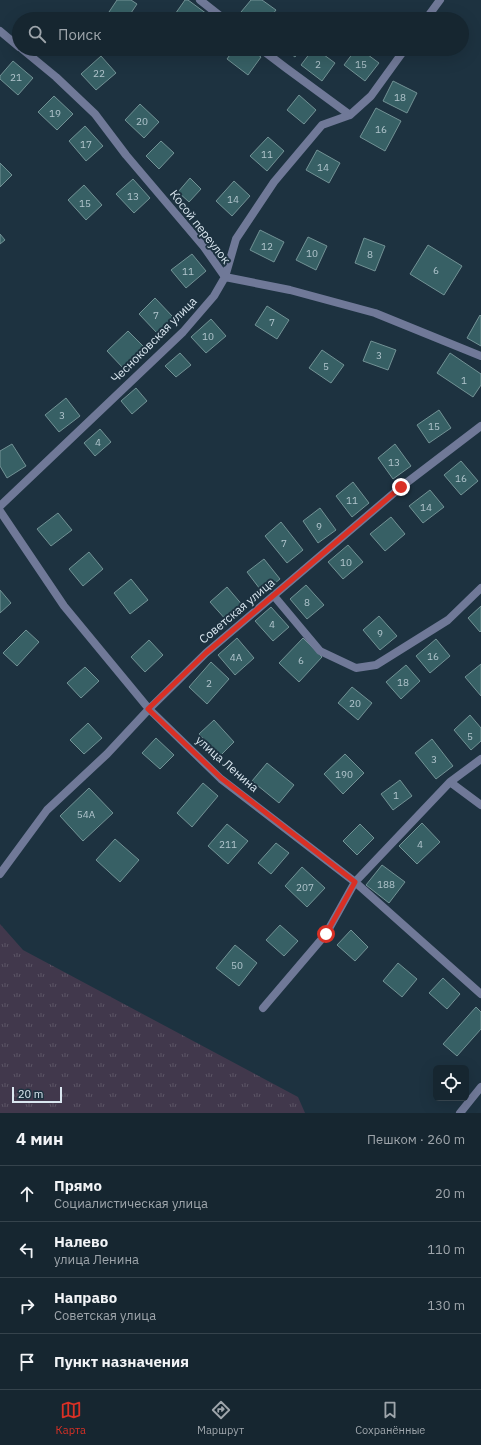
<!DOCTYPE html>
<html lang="ru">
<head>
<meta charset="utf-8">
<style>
	:root { --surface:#162630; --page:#23323c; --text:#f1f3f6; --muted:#9ea5ab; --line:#35434c; --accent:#d93025 }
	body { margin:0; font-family:"IBM Plex Sans",sans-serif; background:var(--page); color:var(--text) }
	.controls { position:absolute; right:12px; bottom:12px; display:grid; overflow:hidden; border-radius:6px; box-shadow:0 4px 16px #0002 }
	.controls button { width:36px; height:36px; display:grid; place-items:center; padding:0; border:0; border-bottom:1px solid var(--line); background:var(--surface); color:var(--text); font:20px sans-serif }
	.scale { position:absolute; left:12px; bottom:10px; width:50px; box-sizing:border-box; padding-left:4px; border:2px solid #dae7f0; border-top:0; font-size:11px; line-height:14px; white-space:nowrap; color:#dae7f0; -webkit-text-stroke:3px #1d3240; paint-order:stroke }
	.stop { position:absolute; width:12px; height:12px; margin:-9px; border:3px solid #d93025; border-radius:50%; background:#fff }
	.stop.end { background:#d93025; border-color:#fff; box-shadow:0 1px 4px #0008 }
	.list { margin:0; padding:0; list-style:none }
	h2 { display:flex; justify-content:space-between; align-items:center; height:52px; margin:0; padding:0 16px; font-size:17px }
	h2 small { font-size:13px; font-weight:400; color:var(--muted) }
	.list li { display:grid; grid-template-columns:26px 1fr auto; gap:12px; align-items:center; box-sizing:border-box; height:56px; padding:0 16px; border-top:1px solid var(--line) }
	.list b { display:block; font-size:15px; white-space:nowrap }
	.list p { margin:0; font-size:13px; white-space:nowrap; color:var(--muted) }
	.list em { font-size:13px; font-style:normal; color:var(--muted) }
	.icon { flex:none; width:22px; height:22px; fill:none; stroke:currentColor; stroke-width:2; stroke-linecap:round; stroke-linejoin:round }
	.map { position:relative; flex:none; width:481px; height:1113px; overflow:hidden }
	.search { position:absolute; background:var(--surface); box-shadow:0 4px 16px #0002; left:12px; right:12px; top:12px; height:44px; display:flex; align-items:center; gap:10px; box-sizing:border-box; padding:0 14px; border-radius:22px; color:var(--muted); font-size:15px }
	.sheet { height:276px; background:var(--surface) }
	nav { display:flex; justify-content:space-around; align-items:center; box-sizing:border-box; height:56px; border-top:1px solid var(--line); background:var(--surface); font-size:11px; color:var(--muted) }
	nav a { display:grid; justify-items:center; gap:2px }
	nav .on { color:var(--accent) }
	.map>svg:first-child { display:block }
</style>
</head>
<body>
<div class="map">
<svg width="481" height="1113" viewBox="0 0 481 1113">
	<defs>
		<pattern id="grass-tufts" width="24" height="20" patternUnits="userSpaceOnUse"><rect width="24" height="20" fill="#41384c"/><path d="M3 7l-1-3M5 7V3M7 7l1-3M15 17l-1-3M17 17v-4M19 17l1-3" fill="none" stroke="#5c5566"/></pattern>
	</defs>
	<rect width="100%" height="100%" fill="#1d3240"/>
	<path fill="url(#grass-tufts)" d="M0 924 23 950 298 1097 305 1113H0Z"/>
	<path fill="#376065" stroke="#729295" d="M117 0H131L137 4 127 19H119L109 12Z
		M185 0H188L207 14 204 19H176L173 17Z
		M251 0H262L276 10 269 19H250L241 12Z
		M234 49H250L261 57 248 75 227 59Z
		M284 49H301L295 57Z
		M313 49H316L335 63 322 81 301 65Z
		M356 49H360L379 63 365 81 344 65Z
		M101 56 116 73 96 90 81 74Z
		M13 61 33 78 18 95 0 79V76Z
		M393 81 417 93 407 113 383 101Z
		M299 95 316 110 304 124 287 110Z
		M54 96 73 114 57 130 38 112Z
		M140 104 159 122 144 138 125 120Z
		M376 108 401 121 385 151 360 137Z
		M85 126 103 146 86 161 69 141Z
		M268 137 284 151 267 171 250 156Z
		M161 141 174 153 159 169 146 156Z
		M317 150 340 163 329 183 306 170Z
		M0 163 12 175 0 187Z
		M190 178 201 189 189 202 178 192Z
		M133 179 150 198 134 213 116 194Z
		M234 181 250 196 232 216 216 201Z
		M84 185 102 205 86 220 68 200Z
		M260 230 284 242 274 262 250 250Z
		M0 234 5 240 0 244Z
		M308 237 327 246 316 270 296 260Z
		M364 238 385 246 375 271 355 263Z
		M428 245 462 266 444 295 410 274Z
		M192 254 206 271 186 288 171 270Z
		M155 298 173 317 157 333 139 314Z
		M267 306 289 320 277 339 255 325Z
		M480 315 481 316V346L467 338Z
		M211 319 226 336 206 353 191 337Z
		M128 331 145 348 124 369 107 351Z
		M371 341 396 350 388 370 363 361Z
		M322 350 344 365 331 383 309 368Z
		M180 353 191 365 176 377 165 366Z
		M450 353 481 374V385L473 397 437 373Z
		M136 388 147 401 132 414 121 401Z
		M66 398 80 416 59 432 45 415Z
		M439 410 451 428 429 443 417 425Z
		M100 429 111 442 95 456 84 443Z
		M12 444 26 466 7 478 0 466V451Z
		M395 444 411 466 393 479 378 458Z
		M461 461 478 481 461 495 444 475Z
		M353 482 369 503 352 517 336 496Z
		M430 490 444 507 423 523 409 506Z
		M320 508 336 530 318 543 303 521Z
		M58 513 72 530 51 546 37 529Z
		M391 517 405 534 385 551 370 534Z
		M281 522 303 550 287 563 265 536Z
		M348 545 363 562 343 579 328 562Z
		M89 552 103 569 83 586 69 569Z
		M264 559 280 579 263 593 247 572Z
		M131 579 148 600 130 614 114 593Z
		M306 585 324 605 307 619 290 599Z
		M227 587 244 607 227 621 210 602Z
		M0 590 11 603 0 613Z
		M481 606V631L480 632 468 618Z
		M271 607 289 627 273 641 255 621Z
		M379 616 397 636 380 650 363 630Z
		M26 630 39 642 17 666 3 653Z
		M237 638 254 658 235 675 218 655Z
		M303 638 322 657 299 682 279 663Z
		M436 639 450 656 430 673 416 656Z
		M149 640 163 655 145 672 131 657Z
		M211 662 229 679 207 704 189 687Z
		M481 664V696L465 677Z
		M406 665 420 681 401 699 386 682Z
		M85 667 99 681 81 698 67 683Z
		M352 687 372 703 358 720 338 703Z
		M470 715 481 728V741L471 750 454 730Z
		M214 720 234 742 220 756 199 734Z
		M88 723 102 738 84 754 70 740Z
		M156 738 174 755 160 769 142 753Z
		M432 739 453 766 436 779 415 753Z
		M345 754 364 773 343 794 324 774Z
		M267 763 294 785 279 803 252 781Z
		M400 780 412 796 393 810 381 794Z
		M203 783 218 796 192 827 177 813Z
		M89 788 113 813 83 841 60 816Z
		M422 823 440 842 417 864 399 846Z
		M227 824 248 841 228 864 208 846Z
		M360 824 374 838 357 855 343 841Z
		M115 839 139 860 120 882 96 860Z
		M276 843 289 853 271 874 258 863Z
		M382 865 405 882 389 903 366 885Z
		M302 867 325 888 307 907 285 886Z
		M280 925 298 941 284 956 266 940Z
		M351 930 368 947 355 961 337 945Z
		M235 945 257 963 239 986 216 968Z
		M398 963 417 979 402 997 383 981Z
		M443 978 460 994 447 1009 429 993Z
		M476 1007 481 1012V1029L457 1056 443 1044Z"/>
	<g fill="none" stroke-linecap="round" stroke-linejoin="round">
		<path stroke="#707998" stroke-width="8" d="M200 0 224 19
			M426 19 440 0
			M0 31 19 47
			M22 49 56 77 95 114 126 155 204 247 225 277 290 290 375 313 481 356
			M261 49 286 68 350 115
			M0 506 183 332 214 296 225 277 236 239 274 182 322 125 350 115 371 96 405 49
			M0 511 64 606 149 709 221 779 355 882 481 994
			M274 596 320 651 356 668 376 665 448 620 481 588
			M450 782 481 805
			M0 874 47 810 107 754 149 709 206 653 401 487 481 426
			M263 1008 326 934 355 882 450 782 481 759
			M460 1113 481 1087"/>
	</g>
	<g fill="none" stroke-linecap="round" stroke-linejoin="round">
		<path stroke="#d93025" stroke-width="5" d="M326 934 355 882 221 778 148 709 206 653 401 487"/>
	</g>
	<g text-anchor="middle" stroke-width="4" stroke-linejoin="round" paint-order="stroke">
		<g font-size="10" fill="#b1c5cd">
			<text x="318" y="68">2</text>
			<text x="361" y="68">15</text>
			<text x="99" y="77">22</text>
			<text x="16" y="81">21</text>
			<text x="400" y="101">18</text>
			<text x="55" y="117">19</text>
			<text x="142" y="125">20</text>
			<text x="381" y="133">16</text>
			<text x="86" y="148">17</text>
			<text x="267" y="158">11</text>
			<text x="323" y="171">14</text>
			<text x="133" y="200">13</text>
			<text x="233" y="203">14</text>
			<text x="85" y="207">15</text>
			<text x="267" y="250">12</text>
			<text x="312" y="257">10</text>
			<text x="370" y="258">8</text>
			<text x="436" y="274">6</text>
			<text x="188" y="275">11</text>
			<text x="156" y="319">7</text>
			<text x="272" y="326">7</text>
			<text x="208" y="340">10</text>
			<text x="379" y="359">3</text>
			<text x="326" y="370">5</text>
			<text x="464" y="384">1</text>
			<text x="62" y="419">3</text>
			<text x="434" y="430">15</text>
			<text x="98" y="446">4</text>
			<text x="394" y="466">13</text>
			<text x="461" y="482">16</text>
			<text x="352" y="504">11</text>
			<text x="426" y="511">14</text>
			<text x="319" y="530">9</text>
			<text x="284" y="547">7</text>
			<text x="346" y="566">10</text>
			<text x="307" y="606">8</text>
			<text x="272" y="628">4</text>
			<text x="380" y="637">9</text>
			<text x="433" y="660">16</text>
			<text x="236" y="661">4А</text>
			<text x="301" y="664">6</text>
			<text x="403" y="686">18</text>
			<text x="209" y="687">2</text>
			<text x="355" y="707">20</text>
			<text x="470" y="740">5</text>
			<text x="434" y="763">3</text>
			<text x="344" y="778">190</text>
			<text x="396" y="799">1</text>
			<text x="86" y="818">54А</text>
			<text x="228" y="848">211</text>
			<text x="420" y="848">4</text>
			<text x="386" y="888">188</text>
			<text x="305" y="891">207</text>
			<text x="237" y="969">50</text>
		</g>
		<g font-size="12" fill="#dae7f0" stroke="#1d3240">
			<text transform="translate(200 227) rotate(52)" y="4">Косой переулок</text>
			<text transform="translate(154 340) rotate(-45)" y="4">Чесноковская улица</text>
			<text transform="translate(237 611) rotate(-40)" y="4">Советская улица</text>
			<text transform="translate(227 764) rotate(41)" y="4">улица Ленина</text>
		</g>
	</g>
</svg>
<div class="controls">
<button><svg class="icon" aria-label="locate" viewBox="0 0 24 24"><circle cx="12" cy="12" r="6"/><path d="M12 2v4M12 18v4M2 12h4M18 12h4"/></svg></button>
</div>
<div class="scale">20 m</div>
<div class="stop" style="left:326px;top:934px"></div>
<div class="stop end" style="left:401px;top:487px"></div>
<div class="search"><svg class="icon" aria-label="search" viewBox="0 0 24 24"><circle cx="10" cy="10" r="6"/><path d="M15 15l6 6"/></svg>Поиск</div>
</div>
<section class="sheet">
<h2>4 мин<small>Пешком · 260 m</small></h2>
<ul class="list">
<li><svg class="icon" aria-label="ahead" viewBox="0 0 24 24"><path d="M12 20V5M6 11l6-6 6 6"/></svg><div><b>Прямо</b><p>Социалистическая улица</p></div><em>20 m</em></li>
<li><svg class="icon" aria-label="left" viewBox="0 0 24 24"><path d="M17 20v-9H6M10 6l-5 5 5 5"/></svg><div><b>Налево</b><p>улица Ленина</p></div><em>110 m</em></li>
<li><svg class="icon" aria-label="right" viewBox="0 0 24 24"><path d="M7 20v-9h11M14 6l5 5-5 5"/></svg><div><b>Направо</b><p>Советская улица</p></div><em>130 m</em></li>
<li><svg class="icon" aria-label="arrive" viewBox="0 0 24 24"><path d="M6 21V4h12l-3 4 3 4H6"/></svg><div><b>Пункт назначения</b></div></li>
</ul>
</section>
<nav>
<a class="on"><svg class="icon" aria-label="map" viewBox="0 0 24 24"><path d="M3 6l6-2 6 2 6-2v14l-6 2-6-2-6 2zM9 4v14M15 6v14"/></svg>Карта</a>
<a><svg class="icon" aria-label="directions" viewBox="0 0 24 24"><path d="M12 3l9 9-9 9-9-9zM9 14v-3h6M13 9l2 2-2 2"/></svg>Маршрут</a>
<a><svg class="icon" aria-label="saved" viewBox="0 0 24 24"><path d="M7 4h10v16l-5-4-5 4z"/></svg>Сохранённые</a>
</nav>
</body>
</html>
